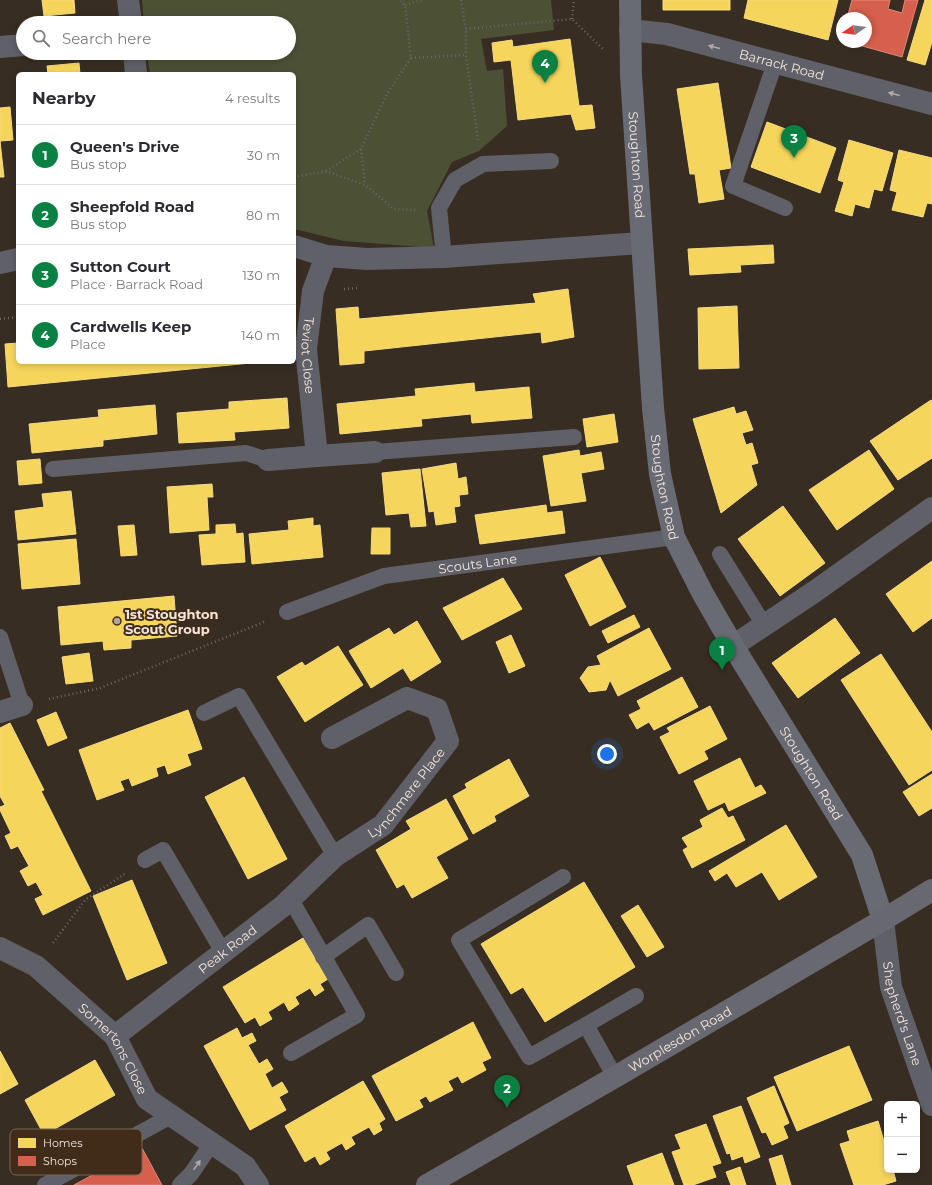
<!DOCTYPE html>
<html lang="en">
<head>
<meta charset="utf-8">
<style>
	:root { --surface:#fff; --page:#f2f2f3; --text:#2b2b33; --muted:#7c7c81; --line:#e1e1e2; --accent:#0b8043 }
	body { margin:0; font-family:Montserrat,sans-serif; background:var(--page); color:var(--text) }
	.controls { position:absolute; right:12px; bottom:12px; display:grid; overflow:hidden; border-radius:6px; box-shadow:0 2px 6px #0003 }
	.controls button { width:36px; height:36px; display:grid; place-items:center; padding:0; border:0; border-bottom:1px solid var(--line); background:var(--surface); color:var(--text); font:20px sans-serif }
	.compass { position:absolute; left:836px; top:12px; width:36px; height:36px; border-radius:50%; background:var(--surface); box-shadow:0 2px 6px #0003; rotate:257deg }
	.you { position:absolute; left:607px; top:754px; width:14px; height:14px; margin:-10px; border:3px solid #fff; border-radius:50%; background:#1a73e8; box-shadow:0 0 0 6px #1a73e833 }
	.badge { display:grid; place-items:center; width:26px; height:26px; border-radius:50%; background:var(--accent); color:#fff; font-size:13px; font-weight:700 }
	.pin { position:absolute; translate:-50% -33px; filter:drop-shadow(0 1px 2px #0008) }
	.pin::after { content:''; position:absolute; top:21px; width:14px; height:12px; background:inherit; clip-path:polygon(0 0,100% 0,50% 100%) }
	.list { margin:0; padding:0; list-style:none }
	h2 { display:flex; justify-content:space-between; align-items:center; height:52px; margin:0; padding:0 16px; font-size:17px }
	h2 small { font-size:13px; font-weight:400; color:var(--muted) }
	.list li { display:grid; grid-template-columns:26px 1fr auto; gap:12px; align-items:center; box-sizing:border-box; height:60px; padding:0 16px; border-top:1px solid var(--line) }
	.list b { display:block; font-size:15px; white-space:nowrap }
	.list p { margin:0; font-size:13px; white-space:nowrap; color:var(--muted) }
	.list em { font-size:13px; font-style:normal; color:var(--muted) }
	.icon { flex:none; width:22px; height:22px; fill:none; stroke:currentColor; stroke-width:2; stroke-linecap:round; stroke-linejoin:round }
	.map { position:relative; flex:none; width:932px; height:1185px; overflow:hidden }
	.search { position:absolute; background:var(--surface); box-shadow:0 2px 6px #0003; left:16px; top:16px; width:280px; height:44px; display:flex; align-items:center; gap:10px; box-sizing:border-box; padding:0 14px; border-radius:22px; color:var(--muted); font-size:15px }
	.panel { position:absolute; background:var(--surface); box-shadow:0 2px 6px #0003; left:16px; top:72px; width:280px; height:292px; border-radius:6px }
	.map>svg:first-child { display:block }
</style>
</head>
<body>
<div class="map">
<svg width="932" height="1185" viewBox="0 0 932 1185">
	<rect width="100%" height="100%" fill="#382d22"/>
	<path fill="#4c5035" d="M142 0H551L554 30 481 39 487 71 503 69 507 126 479 151 452 162 427 211 434 248 344 241 294 229V74H150L147 53H289V23H144Z"/>
	<path fill="#f6d55c" stroke="#f5da82" d="M42 0H74L75 13 44 16Z
		M663 0H730V10H663Z
		M748 0H838L828 40 744 18Z
		M925 0H932V42L925 65 907 60Z
		M570 39 579 106 592 105 595 128 576 130 571 114 518 120 511 60 494 62 492 43 512 40 513 47Z
		M79 63 80 74H48L47 66Z
		M718 83 731 168 719 170 724 199 699 203 695 174H690L677 89Z
		M10 107 13 140 0 141 4 177H0V108Z
		M767 122 836 148 820 193 751 167Z
		M849 140 893 153 882 191 874 189 869 208 855 204 852 216 835 211 844 182 838 180Z
		M899 150 932 158V204L927 203 923 217 892 210 897 192 890 190Z
		M773 245 774 263 740 265 741 272 690 275 688 249Z
		M568 289 574 337 542 343 541 332 364 351V363L340 365 336 309 358 307 359 319 536 303 533 294Z
		M737 306 739 368 699 369 698 308Z
		M18 343V362H261L8 387 5 344Z
		M474 383 475 392 529 387 532 418 472 423 471 414 421 419 422 426 340 434 337 404 416 396 415 389Z
		M287 398 289 428 234 432 235 440 179 443 177 413 229 409V402Z
		M931 400 932 402V458L898 480 870 441Z
		M155 405 157 434 103 440V446L32 453 29 424 99 417 98 410Z
		M734 407 736 414 746 411 753 430 742 433 746 445 752 443 758 463 751 465 757 485 721 513 693 419Z
		M614 414 618 442 587 447 583 419Z
		M579 450 580 456 601 452 604 469 581 473 586 501 551 506 543 456Z
		M869 450 894 489 837 530 809 490Z
		M40 459 42 483 19 485 17 461Z
		M456 463 458 479 466 477 468 494 459 495 460 506 454 507 456 522 436 525 434 511 429 512 422 469Z
		M420 469 426 526 411 527 409 513 386 515 382 473Z
		M212 484 213 497H207L209 530 170 533 167 487Z
		M71 491 76 534 18 540 15 511 44 507 42 494Z
		M546 505 547 513 562 511 565 533 480 544 475 515Z
		M783 506 825 563 780 596 738 539Z
		M313 518V526L320 525 323 557 252 564 249 534 289 530 288 521Z
		M235 524 236 534 243 533 245 562 202 565 199 535 216 534V525Z
		M134 525 137 555 121 556 118 526Z
		M372 528H390V554H371Z
		M76 539 80 584 22 589 18 544Z
		M600 557 626 607 590 626 565 575Z
		M932 561V618L913 632 886 594Z
		M503 578 522 609 462 640 443 608Z
		M174 596 177 636 131 640V648L104 650 103 641 61 645 58 607Z
		M634 615 640 627 608 643 602 631Z
		M835 618 860 653 798 698 772 663Z
		M417 621 441 662 411 681 403 668 371 688 349 651 389 628 394 635Z
		M649 628 671 669 618 696 610 680 606 690 589 692 580 678 588 667 601 665 597 656Z
		M511 635 525 666 509 673 496 642Z
		M338 646 363 685 305 722 277 677 302 662 305 666Z
		M89 653 93 681 66 684 62 657Z
		M881 654 932 732V770L909 785 841 680Z
		M682 677 698 707 654 730 649 722 637 729 629 715 641 709 637 701Z
		M710 706 727 739 704 751 708 759 679 774 660 737 670 732 667 728Z
		M188 710 202 749 187 754 191 765 168 774 165 765 156 768 158 776 132 786 129 778 120 781 124 790 97 800 79 750Z
		M56 712 67 738 48 746 37 720Z
		M10 723 44 790 41 791 91 891 43 915 35 899 43 895 36 882 28 886 20 871 29 866 18 846 11 849 5 836 11 833 0 810V807L5 805 0 796V728Z
		M740 758 755 788 761 785 766 793 729 811 725 802 708 810 694 781Z
		M509 759 529 796 494 816 496 821 473 834 453 796 467 788 465 784Z
		M932 774V808L919 816 903 792Z
		M244 777 287 859 248 879 205 797Z
		M446 799 468 839 436 857 448 878 412 898 404 884 397 888 376 850 411 829 406 821Z
		M722 808 728 818 733 816 745 840 692 868 683 850 688 847 682 838 703 827 700 820Z
		M786 825 817 877 779 900 762 872 736 887 727 873 715 881 709 871Z
		M132 880 167 963 127 980 93 896Z
		M584 882 635 967 545 1022 523 987 511 994 481 944Z
		M638 905 664 947 647 957 621 916Z
		M303 938 328 979 320 984 324 990 315 996 310 988 295 997 299 1004 289 1011 284 1002 268 1012 272 1019 260 1026 255 1017 245 1023 223 987Z
		M473 1022 491 1058 482 1062 486 1070 462 1083 458 1076 448 1081 453 1090 430 1102 426 1096 419 1100 423 1107 396 1121 372 1076Z
		M237 1028 242 1038 252 1033 256 1041 248 1045 259 1064 267 1059 273 1069 265 1074 272 1088 282 1082 288 1092 279 1097 286 1110 250 1130 204 1046Z
		M849 1046 872 1100 797 1131 774 1077Z
		M0 1051 18 1084 0 1094Z
		M95 1060 115 1095 44 1135 25 1100Z
		M363 1081 385 1119 379 1123 382 1130 374 1135 369 1127 351 1137 355 1144 346 1150 342 1143 326 1152 330 1159 320 1165 315 1156 305 1162 285 1126Z
		M774 1086 789 1123 783 1126 788 1138 772 1145 766 1132 762 1133 747 1098Z
		M741 1106 760 1157 745 1163 743 1156 732 1160 730 1153 727 1154 713 1116Z
		M878 1121 887 1151V1170H893L896 1181 883 1185H854L840 1144 850 1141 847 1131Z
		M706 1124 721 1163 712 1166 716 1177 693 1185H684L672 1152 681 1149 675 1135Z
		M662 1153 674 1185H634L627 1166Z
		M782 1155 791 1185H777L769 1159Z
		M740 1167 746 1185H731L726 1172Z"/>
	<path fill="#d6604d" stroke="#df8877" d="M852 0H890L888 9 902 13 905 0H918L902 57 848 42H866V18H847Z
		M142 1148 162 1185H74Z"/>
	<g fill="none" stroke-linecap="round" stroke-linejoin="round">
		<path stroke="#6a6869" stroke-width="2.5" stroke-dasharray="1 3" stroke-linecap="butt" d="M461 0 466 29V55
			M405 5 422 0
			M572 19 574 0
			M466 29 572 19 603 49
			M411 58 466 55 478 140
			M361 149 365 185
			M326 171 361 149 387 94 411 58 405 5 399 0
			M294 177 326 171 365 185 394 209 416 210
			M344 289 357 288
			M0 319 18 317
			M49 699 100 688 264 622
			M53 943 85 900 126 873"/>
		<g stroke="#5f6068" stroke-width="16">
			<path d="M775 63 733 186 785 208"/>
			<path d="M444 257 439 208 455 180 483 164 551 161"/>
			<path d="M375 452 574 437"/>
			<path d="M53 469 246 453 268 460"/>
			<path d="M720 554 764 625"/>
			<path id="s1" d="M287 612 384 576 674 537"/>
			<path d="M0 637 22 705"/>
			<path d="M204 713 239 696 335 856"/>
			<path d="M145 860 163 850 223 952"/>
			<path d="M563 877 459 940 529 1057 586 1025 615 1077"/>
			<path d="M290 898 357 1015 291 1053"/>
			<path d="M323 957 368 925 396 973"/>
			<path d="M586 1025 636 996"/>
			<path d="M45 1185 171 1116"/>
			<path d="M180 1185 191 1174 212 1143"/>
		</g>
		<g stroke="#5f6068" stroke-width="22">
			<path d="M128 0 131 23"/>
			<path id="s2" d="M630 30 667 34 932 104"/>
			<path d="M0 47 23 45"/>
			<path d="M134 53 136 74"/>
			<path d="M294 246 326 256 367 259 444 257 641 243"/>
			<path id="s3" d="M326 256 313 291 306 349 317 456 375 452"/>
			<path d="M0 263 18 259"/>
			<path d="M268 460 317 456"/>
			<path d="M733 646 814 592 932 508"/>
			<path d="M0 712 22 705"/>
			<path id="s4" d="M883 920 891 987 932 1105"/>
			<path id="s5" d="M0 948 36 966 115 1036 147 1099 245 1166 258 1185"/>
			<path id="s6" d="M115 1036 283 906 335 856 383 825 448 741 437 709 407 698 332 738"/>
		</g>
		<path stroke="#696b74" stroke-width="22" id="s7" d="M630 0 631 75 653 408 660 474 674 537 703 594 733 646 862 855 883 920"/>
		<path stroke="#686870" stroke-width="22" id="s8" d="M427 1185 615 1077 883 920 932 890"/>
	</g>
	<defs><path id="oneway-solid" d="M-6-.8H1V-3.2L6.5 0L1 3.2V.8H-6Z"/></defs>
	<g fill="#b0a9a7">
		<use href="#oneway-solid" transform="translate(714 47) rotate(-165)"/>
		<use href="#oneway-solid" transform="translate(894 94) rotate(-165)"/>
		<use href="#oneway-solid" transform="translate(197 1165) rotate(-55)"/>
	</g>
	<circle fill="#b2a59a" stroke="#412c19" stroke-width="1.5" cx="117" cy="621" r="4"/>
	<g text-anchor="middle" stroke-width="4" stroke-linejoin="round" paint-order="stroke">
		<g font-size="13" fill="#f3e5da" stroke="#412c19">
			<text dy="5" stroke="none"><textPath href="#s2" startOffset="156">Barrack Road</textPath></text>
			<text dy="5" stroke="none"><textPath href="#s7" startOffset="165">Stoughton Road</textPath></text>
			<text dy="5" stroke="none"><textPath href="#s3" startOffset="102">Teviot Close</textPath></text>
			<text dy="5" stroke="none"><textPath href="#s7" startOffset="489">Stoughton Road</textPath></text>
			<text dy="5" stroke="none"><textPath href="#s1" startOffset="198">Scouts Lane</textPath></text>
			<text dy="5" stroke="none"><textPath href="#s7" startOffset="813">Stoughton Road</textPath></text>
			<text dy="5" stroke="none"><textPath href="#s6" startOffset="381">Lynchmere Place</textPath></text>
			<text dy="5" stroke="none"><textPath href="#s6" startOffset="142">Peak Road</textPath></text>
			<text dy="5" stroke="none"><textPath href="#s4" startOffset="96">Shepherd's Lane</textPath></text>
			<text dy="5" stroke="none"><textPath href="#s8" startOffset="292">Worplesdon Road</textPath></text>
			<text dy="5" stroke="none"><textPath href="#s5" startOffset="155">Somertons Close</textPath></text>
		</g>
		<g font-size="13" font-weight="bold" fill="#f3e5da" stroke="#412c19" text-anchor="start">
			<text x="125" y="619">1st Stoughton<tspan x="125" dy="15">Scout Group</tspan></text>
		</g>
	</g>
	<rect x="10" y="1129" width="132" height="46" rx="6" fill="#412c19" stroke="#766453" stroke-width="1"/>
	<rect x="18" y="1138" width="18" height="10" fill="#f6d55c"/>
	<rect x="18" y="1156" width="18" height="10" fill="#d6604d"/>
	<g font-size="11" fill="#f3e5da">
		<text x="43" y="1147">Homes</text>
		<text x="43" y="1165">Shops</text>
	</g>
</svg>
<div class="controls">
<button>+</button>
<button>−</button>
</div>
<svg class="compass" viewBox="-18 -18 36 36"><path d="M0-13l5 13h-10z" fill="#e53935"/><path d="M0 13l5-13h-10z" fill="#7c7c81"/></svg>
<div class="you"></div>
<div class="pin badge" style="left:722px;top:670px">1</div>
<div class="pin badge" style="left:507px;top:1108px">2</div>
<div class="pin badge" style="left:794px;top:158px">3</div>
<div class="pin badge" style="left:545px;top:83px">4</div>
<div class="search"><svg class="icon" aria-label="search" viewBox="0 0 24 24"><circle cx="10" cy="10" r="6"/><path d="M15 15l6 6"/></svg>Search here</div>
<section class="panel">
<h2>Nearby<small>4 results</small></h2>
<ul class="list">
<li><span class="badge">1</span><div><b>Queen's Drive</b><p>Bus stop</p></div><em>30 m</em></li>
<li><span class="badge">2</span><div><b>Sheepfold Road</b><p>Bus stop</p></div><em>80 m</em></li>
<li><span class="badge">3</span><div><b>Sutton Court</b><p>Place · Barrack Road</p></div><em>130 m</em></li>
<li><span class="badge">4</span><div><b>Cardwells Keep</b><p>Place</p></div><em>140 m</em></li>
</ul>
</section>
</div>
</body>
</html>
